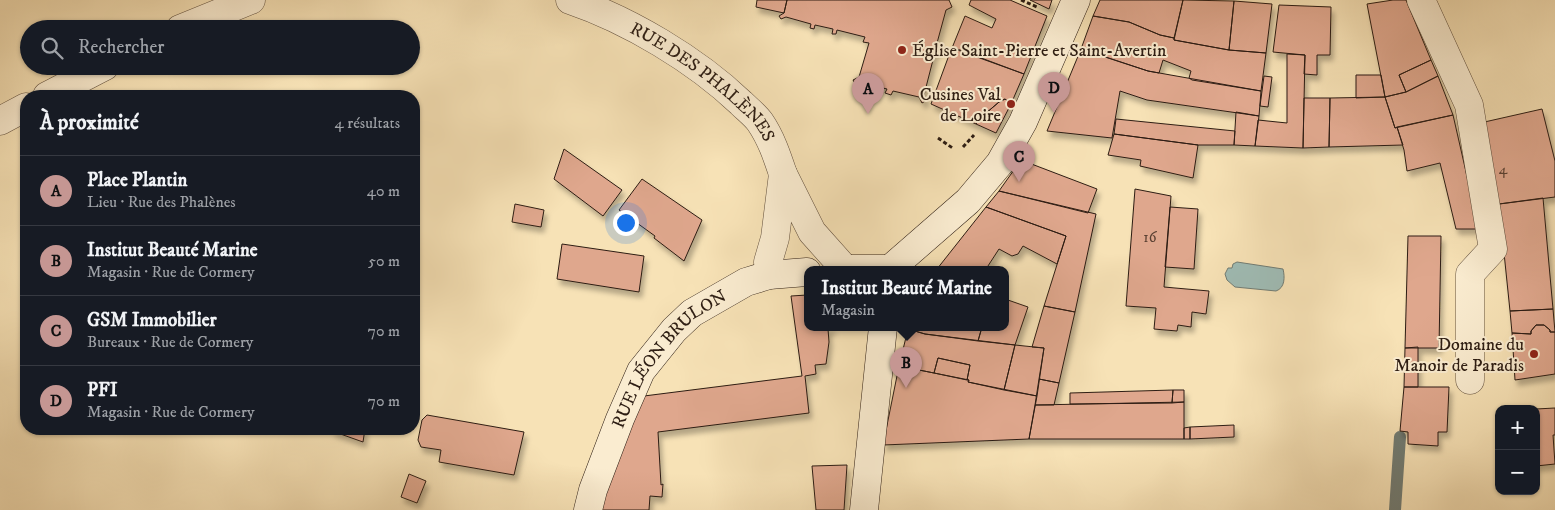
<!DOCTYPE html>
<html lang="fr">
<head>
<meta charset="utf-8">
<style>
	:root { --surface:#171b24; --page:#242831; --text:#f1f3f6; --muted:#9ea1a6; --line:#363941; --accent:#c59692 }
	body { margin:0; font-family:"IM FELL DW Pica",serif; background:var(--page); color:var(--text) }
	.controls { position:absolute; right:15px; bottom:15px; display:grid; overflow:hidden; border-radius:10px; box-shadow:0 1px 4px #0004 }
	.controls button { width:45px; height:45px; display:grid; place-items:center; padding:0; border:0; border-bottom:1px solid var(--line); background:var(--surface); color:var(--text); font:25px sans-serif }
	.you { position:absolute; left:625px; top:222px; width:18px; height:18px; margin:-12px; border:4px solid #fff; border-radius:50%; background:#1a73e8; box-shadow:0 0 0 8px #1a73e833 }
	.badge { display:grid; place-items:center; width:32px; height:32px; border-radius:50%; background:var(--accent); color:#111; font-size:16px; font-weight:700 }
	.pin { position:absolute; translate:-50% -41px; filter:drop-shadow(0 1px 2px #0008) }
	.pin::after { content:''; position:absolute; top:26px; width:18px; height:15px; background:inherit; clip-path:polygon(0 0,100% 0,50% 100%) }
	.popup { position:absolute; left:804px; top:266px; width:205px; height:65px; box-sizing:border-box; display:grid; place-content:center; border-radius:10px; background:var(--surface); filter:drop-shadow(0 1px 4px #0005); font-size:16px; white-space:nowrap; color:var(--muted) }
	.popup b { font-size:19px; color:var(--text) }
	.popup::after { content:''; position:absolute; left:50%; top:100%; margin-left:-10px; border:10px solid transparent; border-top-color:var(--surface) }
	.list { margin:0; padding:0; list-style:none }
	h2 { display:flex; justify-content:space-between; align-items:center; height:65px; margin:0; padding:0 20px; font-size:21px }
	h2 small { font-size:16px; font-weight:400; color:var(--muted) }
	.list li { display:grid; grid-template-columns:32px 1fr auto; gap:15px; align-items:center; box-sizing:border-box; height:70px; padding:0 20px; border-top:1px solid var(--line) }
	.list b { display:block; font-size:19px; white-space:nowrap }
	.list p { margin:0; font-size:16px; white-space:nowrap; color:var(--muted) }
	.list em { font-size:16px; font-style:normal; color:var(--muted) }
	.icon { flex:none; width:28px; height:28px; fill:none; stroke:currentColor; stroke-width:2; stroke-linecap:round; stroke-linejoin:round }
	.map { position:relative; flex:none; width:1555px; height:510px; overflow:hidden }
	.search { position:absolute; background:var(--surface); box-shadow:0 1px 4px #0004; left:20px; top:20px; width:400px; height:55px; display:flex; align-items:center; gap:12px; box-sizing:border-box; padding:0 18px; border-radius:28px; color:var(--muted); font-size:19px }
	.panel { position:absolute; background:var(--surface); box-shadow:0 1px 4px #0004; left:20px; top:90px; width:400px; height:345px; border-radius:20px }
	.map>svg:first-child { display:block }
</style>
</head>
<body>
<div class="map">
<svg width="1555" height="510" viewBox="0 0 1555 510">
	<defs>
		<filter id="shadow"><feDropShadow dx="3" dy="5.5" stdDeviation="2.5" flood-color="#0004"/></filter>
	</defs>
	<rect width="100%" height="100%" fill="#f7e2b6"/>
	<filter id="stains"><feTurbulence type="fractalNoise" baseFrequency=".004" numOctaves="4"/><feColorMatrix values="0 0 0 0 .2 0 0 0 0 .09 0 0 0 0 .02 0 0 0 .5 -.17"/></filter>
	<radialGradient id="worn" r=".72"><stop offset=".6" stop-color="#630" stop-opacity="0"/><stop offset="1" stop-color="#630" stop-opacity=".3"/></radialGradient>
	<path fill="#9fbcb5" stroke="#717c74" d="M1237 262 1283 269C1285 277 1285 288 1276 291L1235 287 1227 280 1225 274 1228 268H1232L1233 264Z"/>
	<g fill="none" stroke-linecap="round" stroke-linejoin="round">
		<path stroke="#717c74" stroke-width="12" d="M1395 510 1400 437"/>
	</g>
	<path fill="#dfa78d" stroke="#2d1d13" filter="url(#shadow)" d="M757 0H787L784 13 756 7Z
		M787 0H949L952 7 946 10 937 43 941 49 935 52 924 95 927 100 922 103 919 97 893 91 891 95 885 93 887 89 862 83 856 85 853 80 859 77 869 43 863 42 865 37 837 30 836 34H832L833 29 815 25 814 29 810 28 811 24 786 17 781 19 779 16 784 13Z
		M971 0H1010L1047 16 1024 74 952 48 965 16 992 28 996 19 969 5Z
		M1030 0H1052L1049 9Z
		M1100 0H1183L1174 38 1160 35 1129 22 1093 16Z
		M1183 0 1234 1 1229 50 1174 40Z
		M1393 0H1406L1431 60 1399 75 1406 92 1385 97 1367 4Z
		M1234 1 1272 4 1266 53 1229 50Z
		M1279 5 1331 7 1330 55H1317V75L1304 74 1305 55 1273 52Z
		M1093 16 1129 22 1160 35 1174 38V40L1229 50 1266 53 1261 91 1192 80 1189 78 1191 71 1163 60 1159 73 1148 71 1081 49Z
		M952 47 1024 74 1011 104 1005 99 999 102 978 120 976 124 931 104Z
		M1081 49 1148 71 1261 91 1259 116 1147 100 1120 91 1112 138 1047 131Z
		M1287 54 1305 55 1303 148 1255 146 1258 120 1287 123Z
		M1431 60 1438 76 1406 92 1399 75Z
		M1356 75H1381L1385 97 1356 98Z
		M1264 76 1272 77 1268 107 1260 106Z
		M1438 76 1453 115 1395 128 1385 97 1406 92Z
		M1385 97 1395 128 1397 127 1403 145 1329 147 1330 98Z
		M1304 98H1330L1329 147 1303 148Z
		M1005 99 1011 104 996 133 976 124 978 120 999 102Z
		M1542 109 1555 161V197L1499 204 1480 123Z
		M1236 112 1259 116 1255 146 1234 145Z
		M1453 115 1479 229H1456L1440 163 1407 171 1404 150 1397 127Z
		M1116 119 1235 131 1234 145H1198L1114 134Z
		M1114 134 1198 145 1193 178 1140 166 1141 160 1108 155Z
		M564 149 622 190 603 216 554 179Z
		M1021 160 1097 189 1088 213 999 191Z
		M642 179 702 220 684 261 654 238 655 236 619 210Z
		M1135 189 1171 196 1164 287 1209 291 1206 314 1192 312 1191 327 1178 325 1177 331 1154 329 1156 308 1126 306Z
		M999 191 1096 214 1075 312 1044 306 1066 236 986 207Z
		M1543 198 1553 309 1510 311 1499 204Z
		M515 204 544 210 541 227 512 222Z
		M986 207 1066 236 1057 264 1023 246 1018 254 1012 256 999 249 986 269H937Z
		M1170 207 1198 209 1194 269 1165 267Z
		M1408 236H1441L1439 348H1405Z
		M562 244 644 256 639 292 557 279Z
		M807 295V327H832L833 329H828L829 342 826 364 815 365 816 374 805 376 809 413 658 432 661 485 663 484 662 497 650 496 649 510H599L603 496 644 396 802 376 791 296Z
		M1005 299 1028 307 1015 345 978 341 982 327H1005Z
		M1044 306 1075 312 1059 383 1039 379 1044 348 1032 347Z
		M1553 309 1555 332H1550V330L1544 325H1536L1531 331V334L1512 333 1510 311Z
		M1536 325H1544L1550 330V332H1555V374L1515 380 1512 333 1531 334V331Z
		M909 327H982L978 341 925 334 908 329Z
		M908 329 925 334 1015 345 1004 390 968 382 969 380H967L970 365 938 358 934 373 899 366Z
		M1015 345 1044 348 1037 396 1004 390Z
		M1418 347V387H1404L1405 348Z
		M938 358 970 365 967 380 934 373Z
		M899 366 969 380 968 382 1037 396 1029 439 883 445Z
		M1039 379 1059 383 1054 405H1035Z
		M1404 387H1449L1447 432H1438V446L1408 444V432L1400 431Z
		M1173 390H1184V402L1172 403Z
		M1173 390 1172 403 1070 404V393Z
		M1184 402V439H1029L1035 405Z
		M1555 408V435H1553L1555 464 1536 466V409Z
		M427 415 524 432 514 475 439 462 441 450 421 447 418 440 422 420Z
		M1234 425V437L1190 439V427Z
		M1190 427V439H1184V428Z
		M332 429H365L363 442 332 431Z
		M847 465 844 510H816L812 466Z
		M409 474 426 481 417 503 401 497Z"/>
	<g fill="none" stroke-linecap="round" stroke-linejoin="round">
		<defs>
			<g id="minor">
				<path id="s1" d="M570 0C629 20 696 60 741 103 747 109 755 115 760 122 771 138 777 156 783 174"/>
				<path d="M1421 0 1469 105 1493 249 1470 274V380"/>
				<path d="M180 29 251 0"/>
				<path d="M47 96 105 66"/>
				<path d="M0 121 26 107"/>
				<path d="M769 275 768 262 775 238 783 174 812 232 845 269"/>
			</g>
			<g id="secondary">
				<path d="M839 269H884"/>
				<path d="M890 269 968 201 1000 163 1023 122 1076 0"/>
				<path id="s2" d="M588 510 593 490 620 419 641 371 674 330 692 313 746 282 769 275 807 272"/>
				<path d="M864 510 883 327"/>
			</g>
		</defs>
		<use href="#minor" stroke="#604e3c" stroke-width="29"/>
		<use href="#secondary" stroke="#2d1d13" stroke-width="29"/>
		<path stroke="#2d1d13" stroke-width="3" stroke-dasharray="4 2.5" stroke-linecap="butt" d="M1021 0 1037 7
			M938 138 954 149
			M963 147 974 135"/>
		<use href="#minor" stroke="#faecd0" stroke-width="28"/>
		<use href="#secondary" stroke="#faecd0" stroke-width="28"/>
	</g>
	<g fill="#8f2418" stroke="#faecd0" stroke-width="2">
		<circle cx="902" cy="50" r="5"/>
		<circle cx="1011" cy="104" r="5"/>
		<circle cx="1534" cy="354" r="5"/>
	</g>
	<g text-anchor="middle" stroke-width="4" stroke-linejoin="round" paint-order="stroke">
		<g font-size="15" fill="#5a4032">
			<text x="1503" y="174">4</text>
			<text x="1150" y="242">16</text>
		</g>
		<g font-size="18" fill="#2d1d13" stroke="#faecd0" text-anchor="end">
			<text x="912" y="56" text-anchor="start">Église Saint-Pierre et Saint-Avertin</text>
			<text x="1001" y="100">Cusines Val<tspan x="1001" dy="21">de Loire</tspan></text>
			<text x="1524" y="350">Domaine du<tspan x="1524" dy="21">Manoir de Paradis</tspan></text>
		</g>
		<g font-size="18" fill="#2d1d13" stroke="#faecd0">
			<text dy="6" stroke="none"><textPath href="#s1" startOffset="158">RUE DES PHALÈNES</textPath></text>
			<text dy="6" stroke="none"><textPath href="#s2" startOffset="176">RUE LÉON BRULON</textPath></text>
		</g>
	</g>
	<rect width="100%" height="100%" filter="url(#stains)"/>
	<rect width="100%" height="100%" fill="url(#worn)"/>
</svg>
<div class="controls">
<button>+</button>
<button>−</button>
</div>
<div class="you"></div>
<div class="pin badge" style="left:868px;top:114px">A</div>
<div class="pin badge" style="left:906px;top:388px">B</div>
<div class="popup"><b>Institut Beauté Marine</b>Magasin</div>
<div class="pin badge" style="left:1019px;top:182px">C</div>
<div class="pin badge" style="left:1054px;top:113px">D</div>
<div class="search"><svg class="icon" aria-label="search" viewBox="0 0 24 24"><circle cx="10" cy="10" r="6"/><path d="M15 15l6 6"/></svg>Rechercher</div>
<section class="panel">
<h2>À proximité<small>4 résultats</small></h2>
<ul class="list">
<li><span class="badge">A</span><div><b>Place Plantin</b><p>Lieu · Rue des Phalènes</p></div><em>40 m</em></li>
<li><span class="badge">B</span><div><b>Institut Beauté Marine</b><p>Magasin · Rue de Cormery</p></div><em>50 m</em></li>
<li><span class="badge">C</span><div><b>GSM Immobilier</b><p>Bureaux · Rue de Cormery</p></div><em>70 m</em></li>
<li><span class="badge">D</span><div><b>PFI</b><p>Magasin · Rue de Cormery</p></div><em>70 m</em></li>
</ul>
</section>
</div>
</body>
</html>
